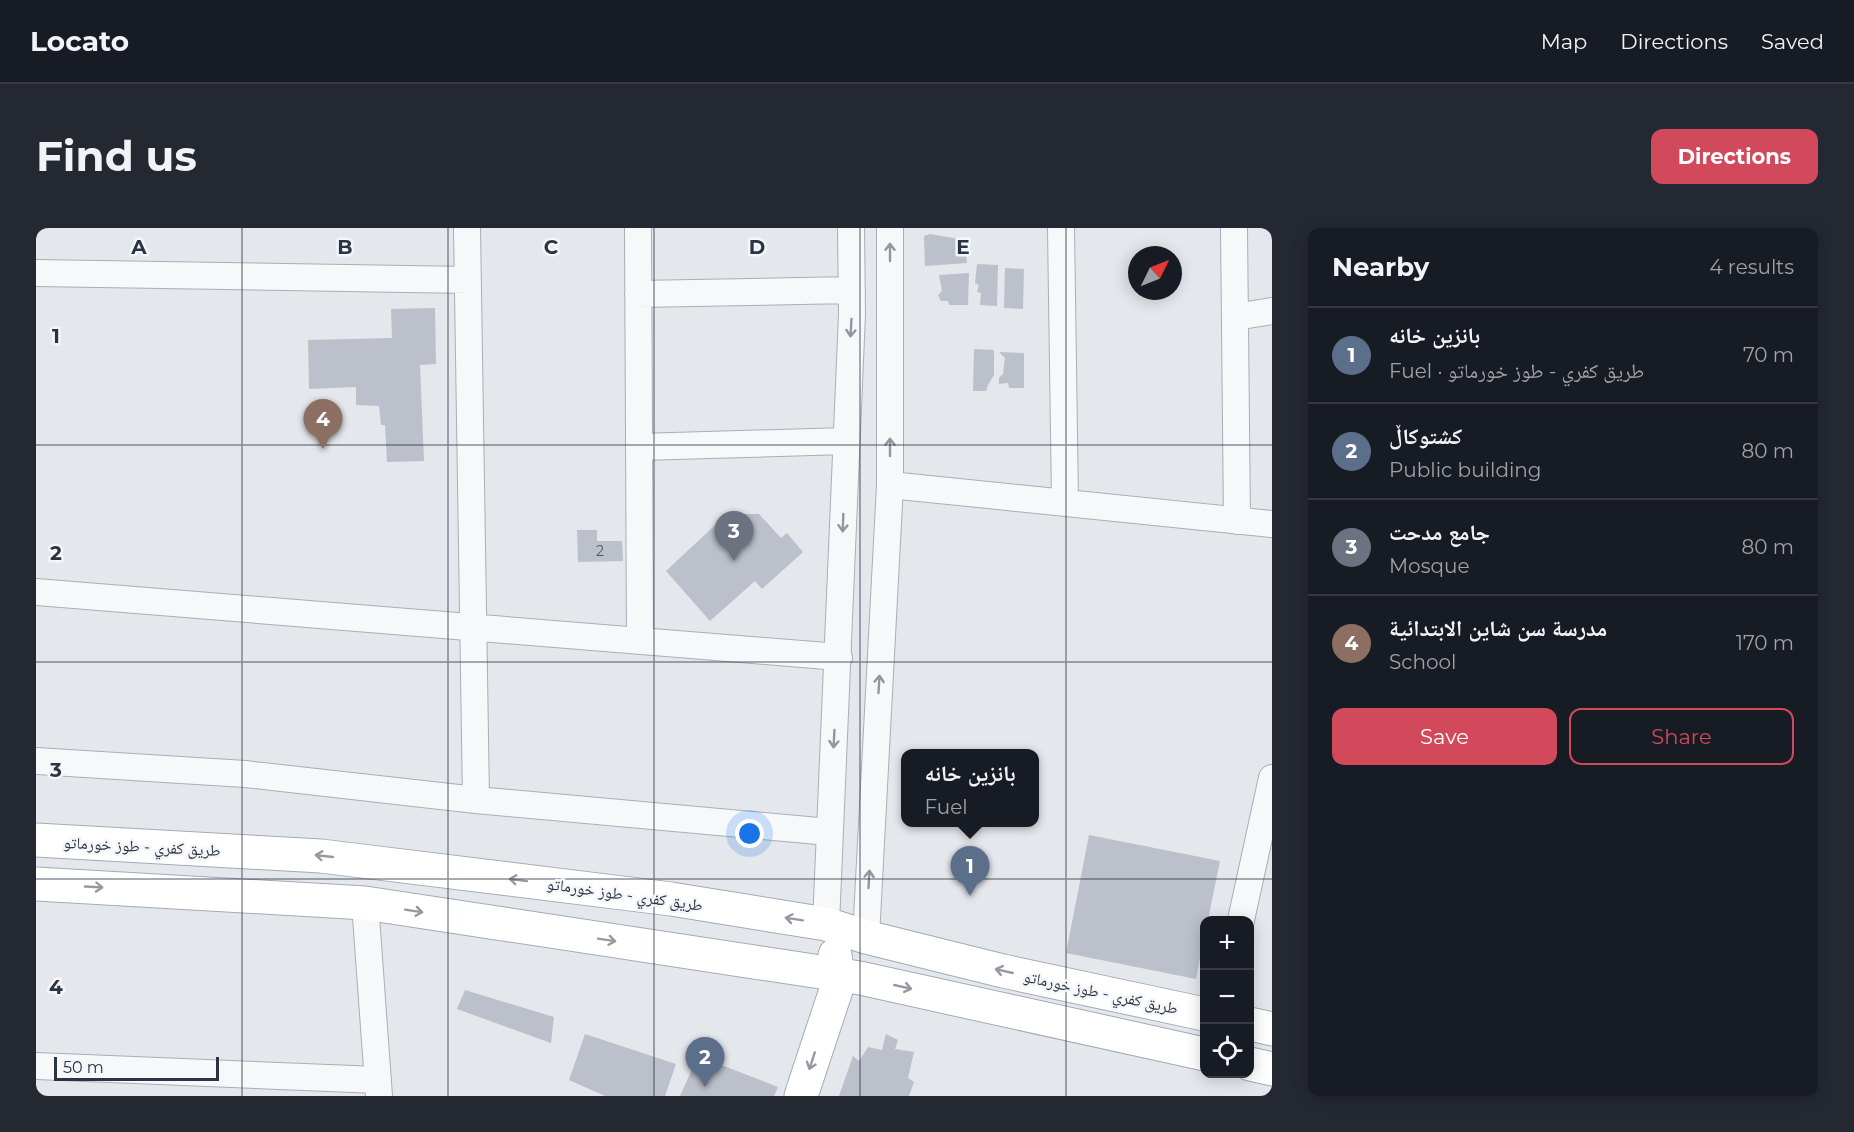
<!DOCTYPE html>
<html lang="en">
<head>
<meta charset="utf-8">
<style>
	:root { --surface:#171b24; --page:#242831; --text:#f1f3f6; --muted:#9ea1a6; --line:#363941; --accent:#d1495b }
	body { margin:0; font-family:Montserrat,"Noto Naskh Arabic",sans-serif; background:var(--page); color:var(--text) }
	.controls { position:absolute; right:18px; bottom:18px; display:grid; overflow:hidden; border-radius:12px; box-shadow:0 3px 15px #0003 }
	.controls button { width:54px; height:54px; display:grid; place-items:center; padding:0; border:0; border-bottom:2px solid var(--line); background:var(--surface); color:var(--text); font:30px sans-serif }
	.compass { position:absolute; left:1092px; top:18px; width:54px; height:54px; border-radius:50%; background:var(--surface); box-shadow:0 3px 15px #0003; rotate:47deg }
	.scale { position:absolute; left:18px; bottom:15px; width:165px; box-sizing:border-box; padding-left:6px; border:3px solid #2b3445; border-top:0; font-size:16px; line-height:21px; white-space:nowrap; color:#2b3445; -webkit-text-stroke:4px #f4f6f9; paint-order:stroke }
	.you { position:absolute; left:714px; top:606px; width:21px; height:21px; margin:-15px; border:4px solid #fff; border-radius:50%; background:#1a73e8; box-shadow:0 0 0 9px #1a73e833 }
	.badge { display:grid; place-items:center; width:39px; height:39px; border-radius:50%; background:var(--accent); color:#fff; font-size:20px; font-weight:700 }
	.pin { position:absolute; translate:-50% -50px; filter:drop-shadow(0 2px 3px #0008) }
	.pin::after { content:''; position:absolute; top:32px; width:21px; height:18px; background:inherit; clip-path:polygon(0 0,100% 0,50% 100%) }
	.popup { position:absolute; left:865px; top:521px; width:138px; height:78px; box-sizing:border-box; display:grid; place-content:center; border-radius:12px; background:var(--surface); filter:drop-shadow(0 2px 4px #0005); font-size:20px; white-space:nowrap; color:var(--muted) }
	.popup b { font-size:22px; color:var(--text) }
	.popup::after { content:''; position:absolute; left:50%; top:100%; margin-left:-12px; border:12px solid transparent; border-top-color:var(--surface) }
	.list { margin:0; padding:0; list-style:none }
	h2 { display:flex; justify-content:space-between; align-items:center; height:78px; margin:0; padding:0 24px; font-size:26px }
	h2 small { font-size:20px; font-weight:400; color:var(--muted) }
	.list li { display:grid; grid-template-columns:39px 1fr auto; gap:18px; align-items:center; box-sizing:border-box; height:96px; padding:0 24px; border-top:2px solid var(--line) }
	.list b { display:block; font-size:22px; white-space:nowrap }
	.list p { margin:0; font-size:20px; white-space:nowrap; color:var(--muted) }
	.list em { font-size:20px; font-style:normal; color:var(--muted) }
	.actions { display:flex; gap:12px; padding:18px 24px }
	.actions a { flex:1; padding:14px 0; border:2px solid var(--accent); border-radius:12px; text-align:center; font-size:21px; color:var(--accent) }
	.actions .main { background:var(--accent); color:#fff }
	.icon { flex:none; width:33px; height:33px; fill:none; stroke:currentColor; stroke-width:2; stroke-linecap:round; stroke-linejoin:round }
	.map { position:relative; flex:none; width:1236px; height:868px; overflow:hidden; border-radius:12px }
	header { display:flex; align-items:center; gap:36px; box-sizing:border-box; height:84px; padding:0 30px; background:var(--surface); border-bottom:2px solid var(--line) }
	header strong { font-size:28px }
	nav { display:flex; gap:33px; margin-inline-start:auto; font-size:21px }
	.intro { display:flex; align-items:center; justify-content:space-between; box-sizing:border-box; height:144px; padding:0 36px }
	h1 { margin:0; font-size:42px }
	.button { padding:15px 27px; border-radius:12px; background:var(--accent); color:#fff; font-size:21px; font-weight:700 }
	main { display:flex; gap:36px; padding:0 36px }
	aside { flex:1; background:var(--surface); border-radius:12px; box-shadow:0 3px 15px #0003 }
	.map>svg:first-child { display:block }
</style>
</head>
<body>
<header>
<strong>Locato</strong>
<nav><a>Map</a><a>Directions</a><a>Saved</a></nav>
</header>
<div class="intro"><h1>Find us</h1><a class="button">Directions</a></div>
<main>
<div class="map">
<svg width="1236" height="868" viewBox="0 0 1236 868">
	<rect width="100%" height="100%" fill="#e4e7ec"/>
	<path fill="#bbc0ca" d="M894 6 929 12 931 35 889 38 888 8Z
		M941 36 962 37 961 78 944 77 945 65 941 64 943 57 939 55Z
		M969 40 988 41 987 81 968 80Z
		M933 45 932 77H913L912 73H905L902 67 906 63 903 47Z
		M399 80 400 136 384 137 388 233 351 234 349 197H345L343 178 320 177V159L273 161 272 112 356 110 355 81Z
		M938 121 958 122V147L952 157 950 163H937Z
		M963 124 988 125V160H973L972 155 963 156V150L967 146 969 130Z
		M691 286H723L745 310 751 305 767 324 726 361 719 353 674 393 630 343Z
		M541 302H561V313H586L587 333 542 334Z
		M1053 607 1184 633 1172 692H1168V709L1160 751 1030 725Z
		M429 762 518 789 515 815 421 781Z
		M549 806 640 836 629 868H569L533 852Z
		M850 806 862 812 859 821 878 824 872 850 878 854 873 868H803L817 828 823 833 832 819 846 822Z
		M662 828 742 859 738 868H644Z"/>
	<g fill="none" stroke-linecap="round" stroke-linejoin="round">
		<defs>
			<path id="minor" d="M431 0 440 572
				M602 0 604 413
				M1025 0 1029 274
				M1198 0 1201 293
				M0 45 432 52
				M602 66 816 62
				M1199 89 1236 83
				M603 219 810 213
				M854 257 1236 296
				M0 364 803 429
				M0 533 209 546 440 572 793 604
				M329 675 343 868
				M1205 692 1236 550
				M790 696 816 86 815 0
				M830 709 854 257V0
				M0 838 342 852"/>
			<path id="major" d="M0 612 285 628 635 671 790 696 830 709 967 743 1168 786
				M0 656 329 675 824 750 1168 826
				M1214 796 1236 801
				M1214 836 1236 841
				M765 868 800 762 802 747 799 727"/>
		</defs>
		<use href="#minor" stroke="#a9aeb7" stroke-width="28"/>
		<use href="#major" stroke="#a3abb8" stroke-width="35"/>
		<use href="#minor" stroke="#f7f8fa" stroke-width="26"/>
		<use href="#major" stroke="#fff" stroke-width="33"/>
	</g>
	<defs><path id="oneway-shaft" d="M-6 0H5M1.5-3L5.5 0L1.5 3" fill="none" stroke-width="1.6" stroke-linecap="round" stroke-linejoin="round" transform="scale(1.5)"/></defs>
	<g stroke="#9196a0">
		<use href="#oneway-shaft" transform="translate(854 24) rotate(-90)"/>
		<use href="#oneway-shaft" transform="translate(815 100) rotate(93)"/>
		<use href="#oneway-shaft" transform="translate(854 219) rotate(-90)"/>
		<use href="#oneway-shaft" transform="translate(807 295) rotate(92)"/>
		<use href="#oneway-shaft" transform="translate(843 456) rotate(-87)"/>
		<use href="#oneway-shaft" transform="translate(798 511) rotate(93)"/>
		<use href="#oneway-shaft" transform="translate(833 651) rotate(-87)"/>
	</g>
	<g stroke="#959aa2">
		<use href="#oneway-shaft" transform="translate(288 628) rotate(-174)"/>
		<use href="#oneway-shaft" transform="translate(482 652) rotate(-173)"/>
		<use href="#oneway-shaft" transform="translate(58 659) rotate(3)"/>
		<use href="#oneway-shaft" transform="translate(378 683) rotate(9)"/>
		<use href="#oneway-shaft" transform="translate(758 691) rotate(-171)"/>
		<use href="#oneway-shaft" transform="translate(571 712) rotate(9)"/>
		<use href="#oneway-shaft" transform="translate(968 743) rotate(-167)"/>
		<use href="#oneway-shaft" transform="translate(867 759) rotate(13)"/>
		<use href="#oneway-shaft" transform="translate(776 833) rotate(108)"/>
	</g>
	<path fill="none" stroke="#2b3445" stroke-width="1.5" stroke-opacity="0.55" d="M206 0V868M412 0V868M618 0V868M824 0V868M1030 0V868M0 217H1236M0 434H1236M0 651H1236"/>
	<g text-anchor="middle" stroke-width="5" stroke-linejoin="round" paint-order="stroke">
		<g font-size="14" fill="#4f5766">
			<text x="564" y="328">2</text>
		</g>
		<g font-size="16" fill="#2b3445" stroke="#f4f6f9">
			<text transform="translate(106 618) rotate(3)" y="6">طريق كفري - طوز خورماتو</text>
			<text transform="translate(589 666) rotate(8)" y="6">طريق كفري - طوز خورماتو</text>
			<text transform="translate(1065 764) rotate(12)" y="6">طريق كفري - طوز خورماتو</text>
		</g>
	</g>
	<g font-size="20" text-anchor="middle" font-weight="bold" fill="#2b3445" stroke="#f4f6f9" stroke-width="5" stroke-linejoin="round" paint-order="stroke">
		<text x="103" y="26">A</text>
		<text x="309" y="26">B</text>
		<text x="515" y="26">C</text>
		<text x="721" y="26">D</text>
		<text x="927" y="26">E</text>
		<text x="20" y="115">1</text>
		<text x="20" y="332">2</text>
		<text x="20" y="549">3</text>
		<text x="20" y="766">4</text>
	</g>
</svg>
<div class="controls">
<button>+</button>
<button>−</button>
<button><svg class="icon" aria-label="locate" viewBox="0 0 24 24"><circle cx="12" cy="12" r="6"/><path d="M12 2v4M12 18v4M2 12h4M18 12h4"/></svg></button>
</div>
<svg class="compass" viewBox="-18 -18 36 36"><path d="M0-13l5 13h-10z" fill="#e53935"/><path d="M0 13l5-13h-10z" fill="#9ea1a6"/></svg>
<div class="scale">50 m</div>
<div class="you"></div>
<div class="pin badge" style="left:934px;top:668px;background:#5c6f8a">1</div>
<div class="popup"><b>بانزين خانه</b>Fuel</div>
<div class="pin badge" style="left:669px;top:859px;background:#5c6f8a">2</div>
<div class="pin badge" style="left:698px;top:333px;background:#6b7280">3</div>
<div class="pin badge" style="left:287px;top:221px;background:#8d6e63">4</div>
</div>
<aside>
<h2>Nearby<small>4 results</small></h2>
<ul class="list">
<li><span class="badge" style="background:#5c6f8a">1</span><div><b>بانزين خانه</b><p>Fuel · طريق كفري - طوز خورماتو</p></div><em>70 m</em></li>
<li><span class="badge" style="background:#5c6f8a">2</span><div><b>کشتوکاڵ</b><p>Public building</p></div><em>80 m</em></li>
<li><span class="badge" style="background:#6b7280">3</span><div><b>جامع مدحت</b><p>Mosque</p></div><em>80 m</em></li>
<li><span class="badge" style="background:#8d6e63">4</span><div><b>مدرسة سن شاين الابتدائية</b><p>School</p></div><em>170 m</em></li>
</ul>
<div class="actions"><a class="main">Save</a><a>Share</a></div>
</aside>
</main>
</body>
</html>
